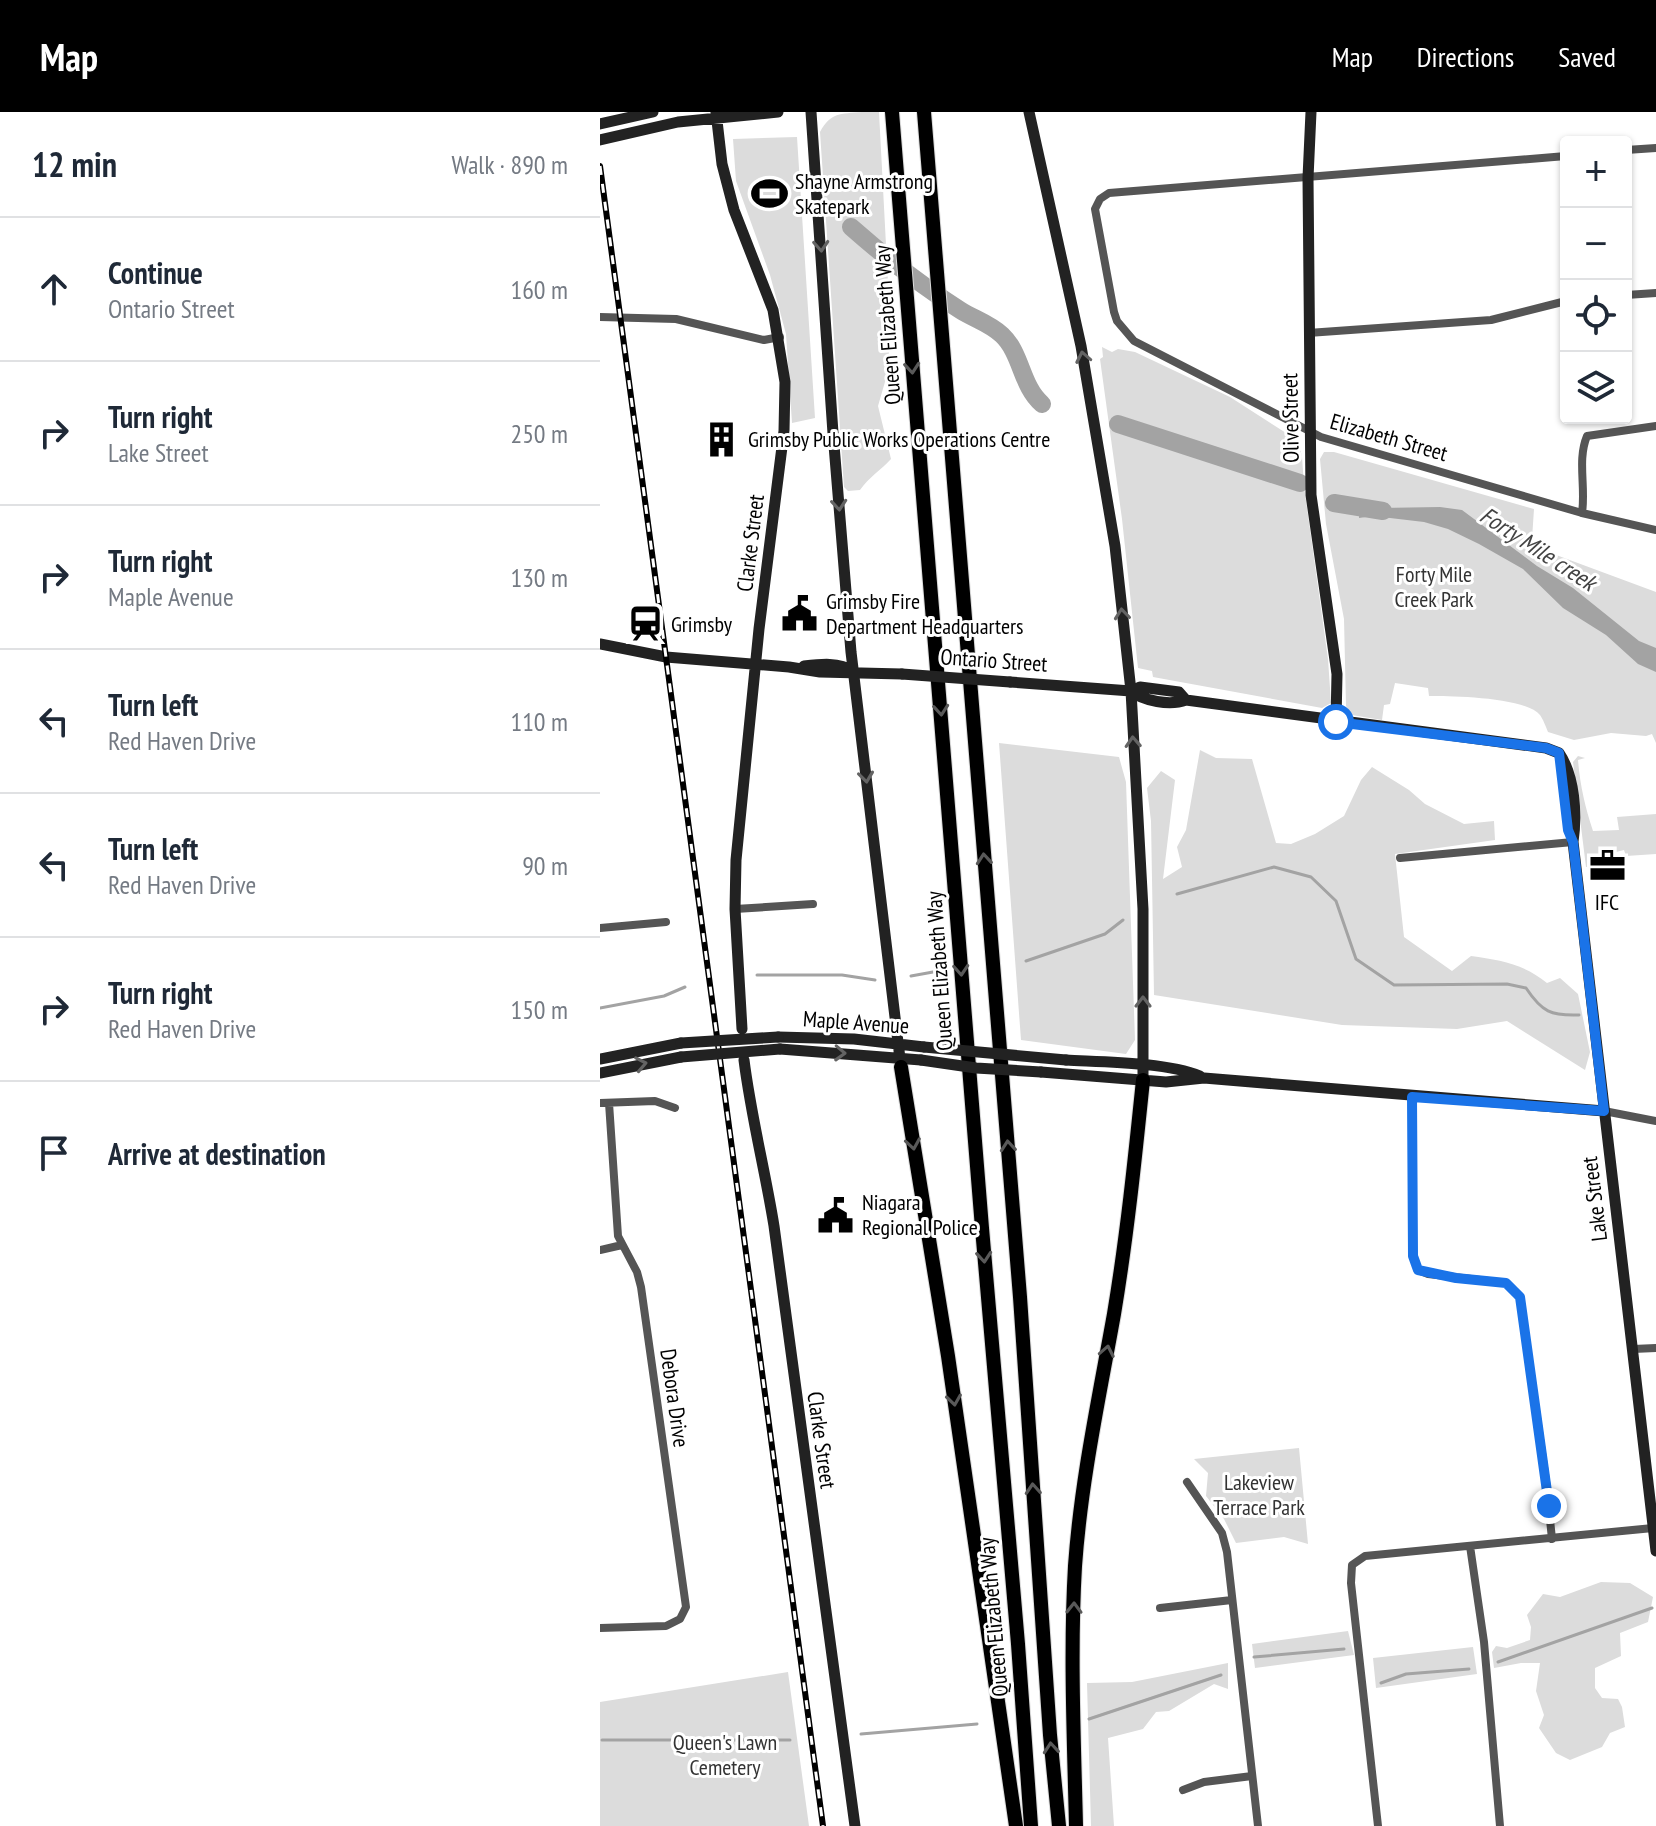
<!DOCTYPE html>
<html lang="en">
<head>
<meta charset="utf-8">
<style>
	:root { --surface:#fff; --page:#f6f6f7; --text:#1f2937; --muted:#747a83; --line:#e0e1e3; --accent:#000 }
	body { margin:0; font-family:"PT Sans Narrow",sans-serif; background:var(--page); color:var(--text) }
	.controls { position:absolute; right:24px; top:24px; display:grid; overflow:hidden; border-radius:8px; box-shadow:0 2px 6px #0004 }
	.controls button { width:72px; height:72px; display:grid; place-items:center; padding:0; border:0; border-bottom:2px solid var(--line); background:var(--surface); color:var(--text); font:40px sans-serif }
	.stop { position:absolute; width:24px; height:24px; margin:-18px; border:6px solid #1a73e8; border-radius:50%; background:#fff }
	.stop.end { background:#1a73e8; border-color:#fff; box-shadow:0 2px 8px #0008 }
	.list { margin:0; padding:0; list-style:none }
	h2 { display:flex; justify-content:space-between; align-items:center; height:104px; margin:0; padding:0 32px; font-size:34px }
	h2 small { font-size:26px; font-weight:400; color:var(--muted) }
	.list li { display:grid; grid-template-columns:52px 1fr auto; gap:24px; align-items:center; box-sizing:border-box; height:144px; padding:0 32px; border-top:2px solid var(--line) }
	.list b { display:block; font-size:30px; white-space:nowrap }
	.list p { margin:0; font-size:26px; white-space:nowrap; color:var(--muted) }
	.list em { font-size:26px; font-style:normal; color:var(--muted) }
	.icon { flex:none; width:44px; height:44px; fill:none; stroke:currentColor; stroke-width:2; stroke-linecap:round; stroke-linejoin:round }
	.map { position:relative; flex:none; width:1056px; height:1714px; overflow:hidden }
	header { display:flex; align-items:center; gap:48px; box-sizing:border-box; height:112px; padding:0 40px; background:var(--accent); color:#fff }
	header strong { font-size:38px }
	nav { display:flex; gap:44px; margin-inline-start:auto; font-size:28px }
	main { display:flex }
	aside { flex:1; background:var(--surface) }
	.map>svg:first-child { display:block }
</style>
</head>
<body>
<header>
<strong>Map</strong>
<nav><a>Map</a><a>Directions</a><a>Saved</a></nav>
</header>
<main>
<aside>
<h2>12 min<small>Walk · 890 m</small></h2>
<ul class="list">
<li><svg class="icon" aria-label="ahead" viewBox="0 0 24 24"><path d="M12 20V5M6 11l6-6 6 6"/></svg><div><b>Continue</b><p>Ontario Street</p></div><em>160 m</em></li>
<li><svg class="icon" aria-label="right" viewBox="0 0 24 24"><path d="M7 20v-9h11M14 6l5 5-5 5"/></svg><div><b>Turn right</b><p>Lake Street</p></div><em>250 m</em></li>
<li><svg class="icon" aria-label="right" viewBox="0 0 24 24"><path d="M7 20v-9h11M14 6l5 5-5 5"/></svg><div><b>Turn right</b><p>Maple Avenue</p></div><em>130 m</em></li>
<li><svg class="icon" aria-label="left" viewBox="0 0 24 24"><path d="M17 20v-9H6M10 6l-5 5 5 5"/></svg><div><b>Turn left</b><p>Red Haven Drive</p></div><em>110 m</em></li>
<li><svg class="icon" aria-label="left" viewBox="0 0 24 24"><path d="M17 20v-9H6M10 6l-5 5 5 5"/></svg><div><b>Turn left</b><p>Red Haven Drive</p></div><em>90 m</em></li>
<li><svg class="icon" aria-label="right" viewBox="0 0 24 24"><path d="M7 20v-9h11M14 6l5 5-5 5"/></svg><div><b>Turn right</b><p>Red Haven Drive</p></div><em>150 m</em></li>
<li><svg class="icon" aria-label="arrive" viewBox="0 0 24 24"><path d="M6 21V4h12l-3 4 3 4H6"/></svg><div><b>Arrive at destination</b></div></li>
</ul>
</aside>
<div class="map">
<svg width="1056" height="1714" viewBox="0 0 1056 1714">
	<rect width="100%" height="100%" fill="#fff"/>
	<path fill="#dcdcdc" d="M262 0H279L288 171 285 185 289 219V256L278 294 291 347C281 358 269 365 260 378L248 379 244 375 220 20C231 0 240 2 262 0Z
		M197 25 215 306 192 311 186 222 170 163 136 69 133 27Z
		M502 235 512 240 518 237 535 240 630 285 697 328 702 344 704 374 728 547 731 591 722 596 553 565 552 559 538 556 522 407 500 247 503 245Z
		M724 340H734L934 397 932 427 940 437 1056 480V631L1052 622 1046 624 1011 621 974 628 948 620C946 615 943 607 940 603 925 585 852 584 829 584L828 576 795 571 790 592 784 593 782 608 752 603 746 594 744 507 726 412 720 347Z
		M399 631 519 645 526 670 535 928 526 942 421 928Z
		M600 638 616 646 652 647 676 731 691 732 715 722 744 704 761 668 772 655 809 678 825 692 864 712 894 709 895 728 795 742 804 825 852 859 871 844C900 848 924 852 947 871L960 866 978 882 990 940 985 958 907 909 857 917 742 913 554 883 551 709 547 676 561 659 575 668 563 767 582 755 577 735 586 718Z
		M978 644 985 646 978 648C980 673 985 695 993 719L1019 718 1017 705 1056 702V742L1026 744 1024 738 1012 741 1002 737 999 754 986 755 973 650Z
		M699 1336 708 1432 684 1425 636 1431 624 1407 606 1384 608 1361 594 1347Z
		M1001 1470 1030 1471 1053 1485 1048 1510 1020 1521 1021 1544 995 1556V1576L1002 1586 1018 1587 1022 1595 1025 1615 1010 1621 1002 1635 970 1648 956 1641 939 1616 944 1603 936 1579 940 1551H921L894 1556 892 1540 896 1534 907 1536 930 1528 931 1515 927 1503 943 1482 960 1485Z
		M748 1519 754 1543 655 1556 652 1532Z
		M873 1535 877 1562 776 1576 773 1546Z
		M628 1551V1577L614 1572 569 1599 556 1600 543 1617 508 1626 514 1714H491L487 1571 532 1570Z
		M188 1560 209 1714H0V1590Z"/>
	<path fill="#a3a3a3" d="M760 389H766L779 396 840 395 862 398 937 454 973 476 1039 529 1056 536V560L1038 552 1006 523 963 496 923 457 879 432 848 417 824 410 773 404 759 406Z"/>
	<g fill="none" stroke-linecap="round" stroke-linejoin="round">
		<path stroke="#a3a3a3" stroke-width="3" d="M577 782 674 755 711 765 736 789 756 847 794 873 907 872 926 876C942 900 951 904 979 903
			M426 849 505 822 523 808
			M157 863H242L275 868
			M311 864 344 858
			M0 896 64 884 85 875
			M654 1545 744 1537
			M898 1550 1052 1496
			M781 1571 806 1562 869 1557
			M489 1607 621 1563
			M261 1622 377 1612
			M2 1628H190"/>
		<path stroke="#a3a3a3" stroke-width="18" d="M251 115C285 145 322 174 360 198 374 207 389 211 402 223 422 242 421 274 442 292
			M518 312 700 371
			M734 391 783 399"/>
		<defs>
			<path id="highway" d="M292 0 382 1116 418 1532 431 1714
				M324 0 420 1185 450 1623 459 1714
				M301 955 348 1244 416 1714
				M476 1714C474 1627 470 1540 475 1454 481 1369 499 1286 514 1202 527 1124 535 1046 543 968"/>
		</defs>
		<use href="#highway" stroke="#dbdbdb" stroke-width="16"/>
		<path stroke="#555" stroke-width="8" d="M1026 38 1056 36
			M966 44 509 81 500 87 495 97 514 200 517 209 534 229 721 325 982 401 1056 418
			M1026 183 1056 181
			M0 205 76 207 164 228 180 225
			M708 221 891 208 966 189
			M982 401C986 375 977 348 987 324L1056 314
			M800 746 973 730
			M135 797 213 792
			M0 816 66 810
			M812 985 813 1144 818 1158 828 1162 906 1171 920 1185 946 1369 952 1427
			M0 991 55 989 75 996
			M1004 999 1056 1009
			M0 1138 22 1133
			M1033 1237 1056 1236
			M587 1370 622 1421 627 1440 658 1714
			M870 1434 884 1530 900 1714
			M560 1496 632 1488
			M0 1516 66 1514 80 1507 86 1495 41 1175 37 1160 18 1124 9 991
			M583 1678 604 1670 652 1664
			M778 1714 751 1471 752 1453 765 1444 1053 1416"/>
		<path stroke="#222" stroke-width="11" d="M116 0 122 52 134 98 173 198 185 270 184 319 159 517 136 748 135 797 142 917
			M211 0 233 321 251 540 301 955
			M429 0 481 234 515 434 531 579 543 797V968
			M711 0 708 66 711 383 737 562 736 610
			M0 12 53 0
			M0 28 78 10 178 0
			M0 532 66 545 189 555 220 560 302 562
			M204 554C221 552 239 550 253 559
			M410 570 531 579 540 575 579 580 586 588
			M531 579C543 589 570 594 586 588L946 636 959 641
			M959 641C975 664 977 703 973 730L1056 1439
			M178 925 254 927 324 935
			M180 937 321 948
			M0 947 81 931
			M144 948C151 1004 165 1058 174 1114L255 1714
			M466 948C504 950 566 950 600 964
			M441 960 566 970 604 966 1004 999
			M0 961 81 945"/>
		<use href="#highway" stroke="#000" stroke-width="14"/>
		<defs>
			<path id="rail" d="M0 54 223 1714"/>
		</defs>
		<use href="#rail" stroke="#000" stroke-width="6"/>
		<use href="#rail" stroke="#fff" stroke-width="3" stroke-dasharray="9" stroke-linecap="butt"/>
		<path stroke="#222" stroke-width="11" d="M302 562 410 570
			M81 931 178 925
			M324 935 466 948
			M81 945 180 937
			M321 948 376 956 441 960"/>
	</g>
	<defs><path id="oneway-chevron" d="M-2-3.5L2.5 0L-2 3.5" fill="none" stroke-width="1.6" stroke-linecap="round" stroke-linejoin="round" transform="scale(2)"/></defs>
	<g stroke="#646464">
		<use href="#oneway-chevron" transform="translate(221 134) rotate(86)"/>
		<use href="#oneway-chevron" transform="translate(483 245) rotate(-101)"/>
		<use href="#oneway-chevron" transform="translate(239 393) rotate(85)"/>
		<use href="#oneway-chevron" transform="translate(522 502) rotate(-96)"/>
		<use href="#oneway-chevron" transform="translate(533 630) rotate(-93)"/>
		<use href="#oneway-chevron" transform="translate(266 665) rotate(83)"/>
		<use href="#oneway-chevron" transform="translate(543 890) rotate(-90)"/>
		<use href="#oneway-chevron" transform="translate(240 941) rotate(2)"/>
		<use href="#oneway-chevron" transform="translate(41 952) rotate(-11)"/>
	</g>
	<g stroke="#595959">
		<use href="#oneway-chevron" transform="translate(312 256) rotate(85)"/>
		<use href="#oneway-chevron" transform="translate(341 598) rotate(85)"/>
		<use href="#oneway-chevron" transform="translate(384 747) rotate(-95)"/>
		<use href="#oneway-chevron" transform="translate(361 858) rotate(86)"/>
		<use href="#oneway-chevron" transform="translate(313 1032) rotate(81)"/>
		<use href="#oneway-chevron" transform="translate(408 1034) rotate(-95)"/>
		<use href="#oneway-chevron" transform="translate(384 1145) rotate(85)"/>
		<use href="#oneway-chevron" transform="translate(507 1239) rotate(-79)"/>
		<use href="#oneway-chevron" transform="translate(354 1288) rotate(82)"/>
		<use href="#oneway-chevron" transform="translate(433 1377) rotate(-94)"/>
		<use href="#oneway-chevron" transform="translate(474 1496) rotate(-89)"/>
		<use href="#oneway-chevron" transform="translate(451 1636) rotate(-95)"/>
	</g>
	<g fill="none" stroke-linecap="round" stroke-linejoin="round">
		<path stroke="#1a73e8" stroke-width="10" d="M736 610 946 636 959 641 968 718 973 730 1004 999 812 985 813 1144 818 1158 856 1166 906 1171 920 1185 949 1394"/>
	</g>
	<defs>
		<symbol id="stadium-bare" viewBox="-9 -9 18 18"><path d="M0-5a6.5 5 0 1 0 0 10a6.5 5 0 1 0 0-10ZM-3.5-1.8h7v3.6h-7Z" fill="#000" stroke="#fff" stroke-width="2.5" paint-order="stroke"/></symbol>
		<symbol id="building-bare" viewBox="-9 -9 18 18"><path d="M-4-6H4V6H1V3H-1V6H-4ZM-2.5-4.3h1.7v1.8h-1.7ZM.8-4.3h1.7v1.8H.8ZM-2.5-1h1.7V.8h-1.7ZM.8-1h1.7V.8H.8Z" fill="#000" stroke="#fff" stroke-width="2.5" paint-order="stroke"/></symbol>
		<symbol id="civic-bare" viewBox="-9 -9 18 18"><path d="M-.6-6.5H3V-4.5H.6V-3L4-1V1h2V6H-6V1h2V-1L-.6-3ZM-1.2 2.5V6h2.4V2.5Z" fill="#000" stroke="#fff" stroke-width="2.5" paint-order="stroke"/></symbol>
		<symbol id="station-bare" viewBox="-9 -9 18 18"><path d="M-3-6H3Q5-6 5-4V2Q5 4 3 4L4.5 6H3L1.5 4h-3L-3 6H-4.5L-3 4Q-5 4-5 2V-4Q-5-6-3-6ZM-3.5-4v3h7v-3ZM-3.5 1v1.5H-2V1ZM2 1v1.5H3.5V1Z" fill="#000" stroke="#fff" stroke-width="2.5" paint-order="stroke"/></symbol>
		<symbol id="office-bare" viewBox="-9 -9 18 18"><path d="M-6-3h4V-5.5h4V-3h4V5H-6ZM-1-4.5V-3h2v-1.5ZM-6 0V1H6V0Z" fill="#000" stroke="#fff" stroke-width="2.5" paint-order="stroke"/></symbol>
	</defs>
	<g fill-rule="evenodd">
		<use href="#stadium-bare" x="144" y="56" width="51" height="51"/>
		<use href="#building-bare" x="96" y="302" width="51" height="51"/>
		<use href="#civic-bare" x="174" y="476" width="51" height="51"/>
		<use href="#station-bare" x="20" y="486" width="51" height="51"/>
		<use href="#office-bare" x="982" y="728" width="51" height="51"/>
		<use href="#civic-bare" x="210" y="1078" width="51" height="51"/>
	</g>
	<g text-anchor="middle" stroke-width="6" stroke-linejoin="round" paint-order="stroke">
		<g font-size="22" fill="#000" stroke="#fff" text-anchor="start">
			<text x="195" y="77">Shayne Armstrong<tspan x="195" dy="25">Skatepark</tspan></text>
			<text x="148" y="335">Grimsby Public Works Operations Centre</text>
			<text x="226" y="497">Grimsby Fire<tspan x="226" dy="25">Department Headquarters</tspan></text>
			<text x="71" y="520">Grimsby</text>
			<text x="1007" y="798" text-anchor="middle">IFC</text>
			<text x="262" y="1098">Niagara<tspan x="262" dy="25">Regional Police</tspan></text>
		</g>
		<g font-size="22" fill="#000" stroke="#fff">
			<text transform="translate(287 213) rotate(-94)" y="8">Queen Elizabeth Way</text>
			<text transform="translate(690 306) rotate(-91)" y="8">Olive Street</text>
			<text transform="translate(789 325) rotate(16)" y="8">Elizabeth Street</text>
			<text transform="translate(150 431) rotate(-83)" y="8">Clarke Street</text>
			<text transform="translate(394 548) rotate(4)" y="8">Ontario Street</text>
			<text transform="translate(339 859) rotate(-94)" y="8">Queen Elizabeth Way</text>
			<text transform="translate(256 910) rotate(4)" y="8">Maple Avenue</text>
			<text transform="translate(994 1087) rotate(-97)" y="8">Lake Street</text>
			<text transform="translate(75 1286) rotate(82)" y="8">Debora Drive</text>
			<text transform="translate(222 1328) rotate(82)" y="8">Clarke Street</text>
			<text transform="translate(393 1505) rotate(-95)" y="8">Queen Elizabeth Way</text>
		</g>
		<g font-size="22" fill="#333" stroke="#fff">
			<text x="834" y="470">Forty Mile<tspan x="834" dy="25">Creek Park</tspan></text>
			<text x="659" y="1378">Lakeview<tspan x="659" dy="25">Terrace Park</tspan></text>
			<text x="125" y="1638">Queen's Lawn<tspan x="125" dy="25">Cemetery</tspan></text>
		</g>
		<g font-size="24" font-style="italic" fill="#444" stroke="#fff">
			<text transform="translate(938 437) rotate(33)" y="8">Forty Mile creek</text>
		</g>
	</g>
</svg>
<div class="controls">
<button>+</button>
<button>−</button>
<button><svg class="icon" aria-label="locate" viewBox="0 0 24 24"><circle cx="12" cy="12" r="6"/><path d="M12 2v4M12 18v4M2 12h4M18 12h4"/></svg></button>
<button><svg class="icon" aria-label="layers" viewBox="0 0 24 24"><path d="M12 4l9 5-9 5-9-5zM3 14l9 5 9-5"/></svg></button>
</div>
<div class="stop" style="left:736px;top:610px"></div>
<div class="stop end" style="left:949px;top:1394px"></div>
</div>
</main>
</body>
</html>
